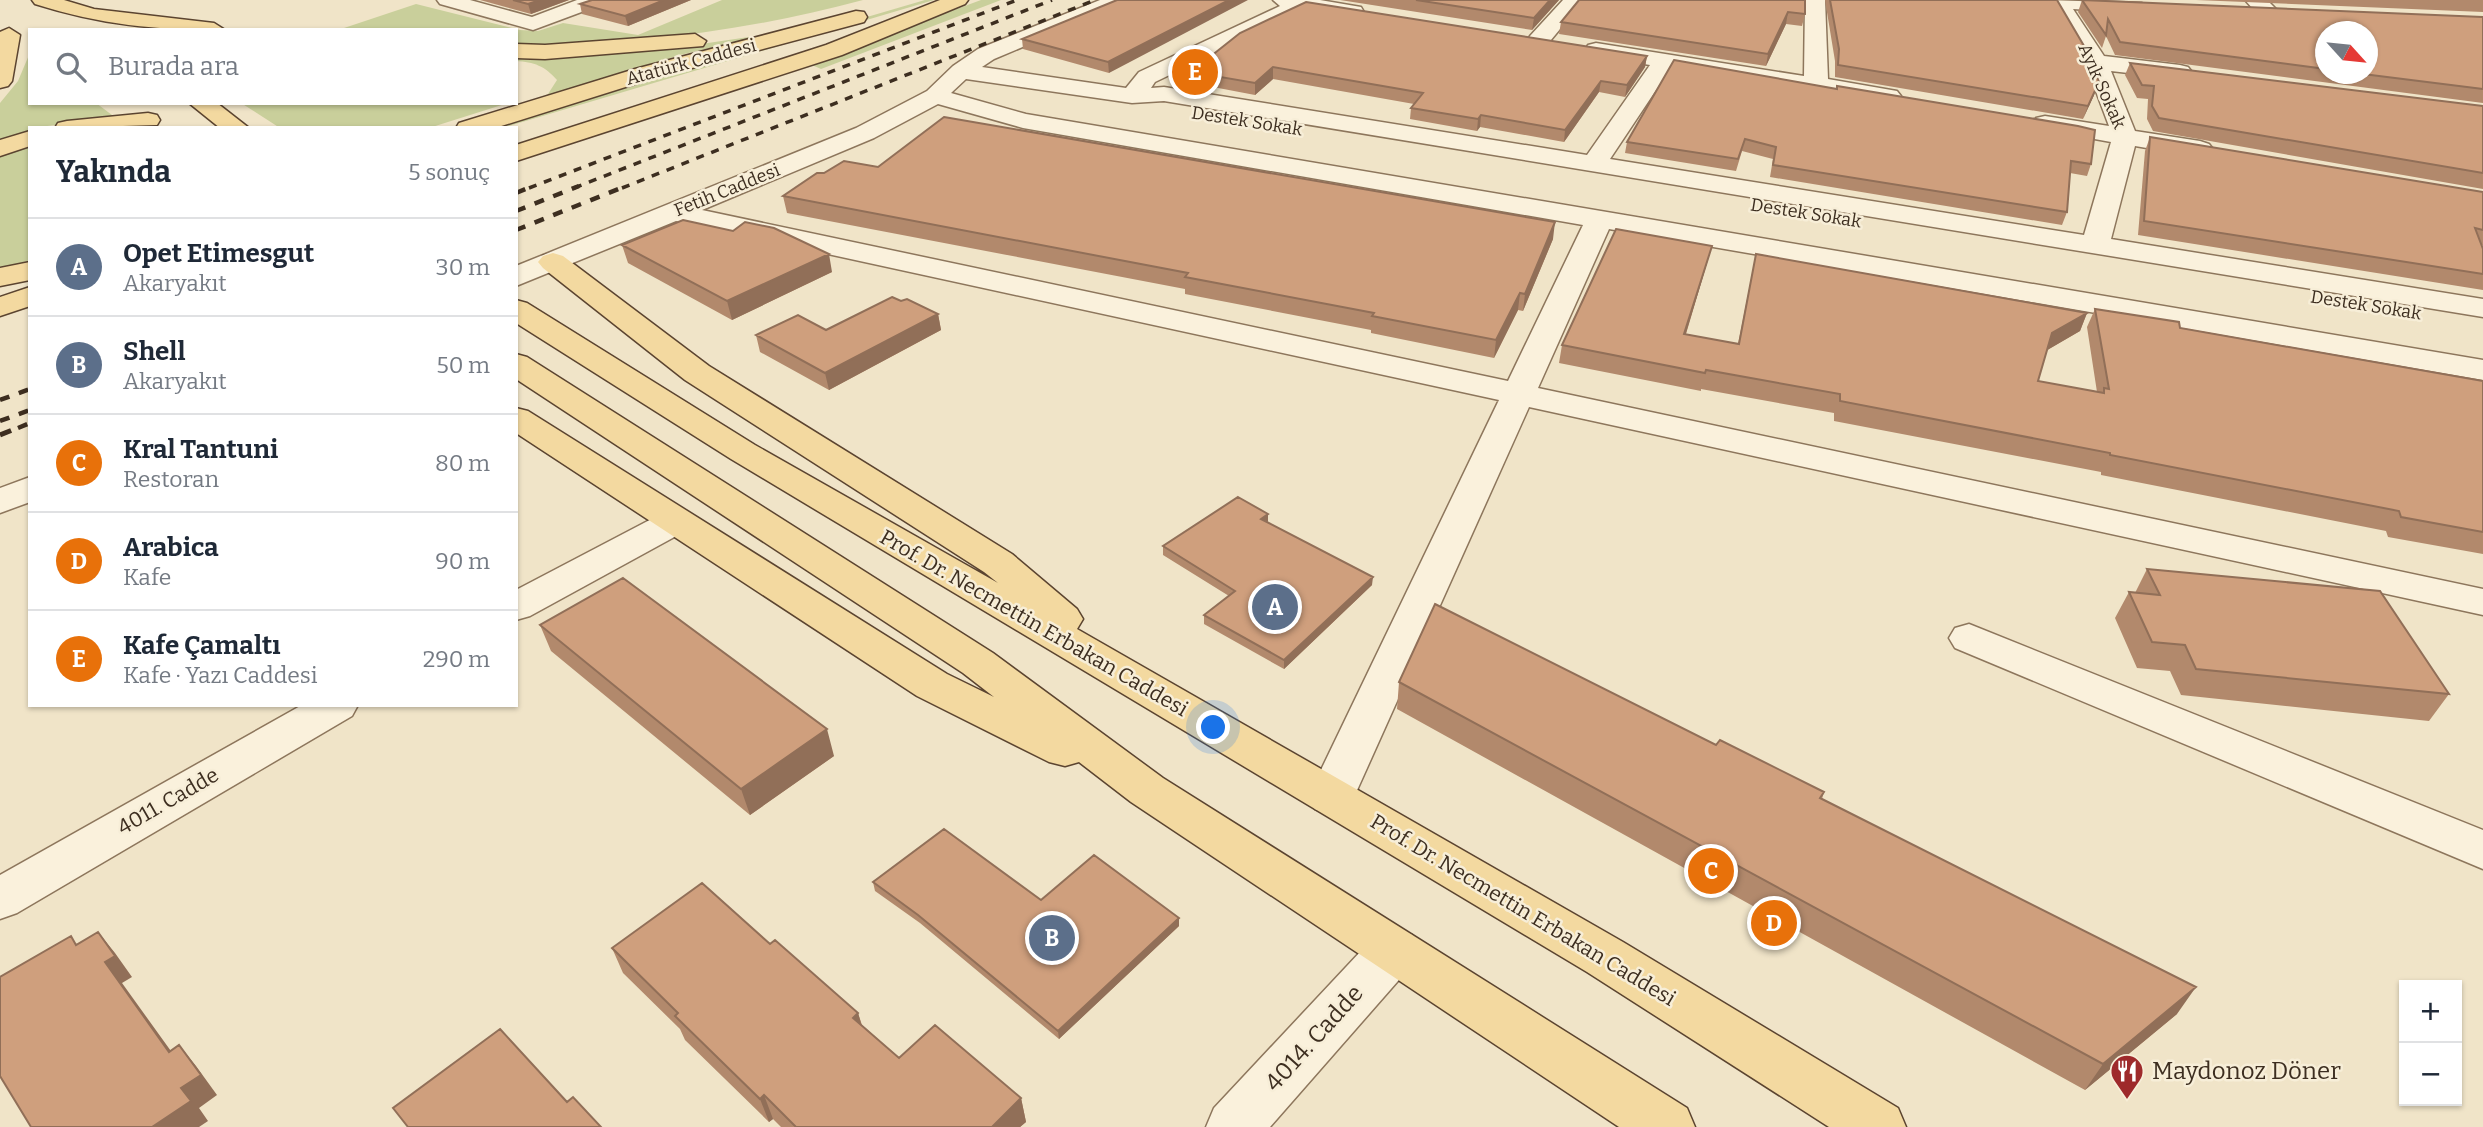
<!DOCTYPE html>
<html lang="tr">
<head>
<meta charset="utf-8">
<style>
	:root { --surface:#fff; --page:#f6f6f7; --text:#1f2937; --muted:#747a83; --line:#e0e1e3; --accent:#2563eb }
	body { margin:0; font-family:Bitter,serif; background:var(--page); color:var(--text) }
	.controls { position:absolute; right:21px; bottom:21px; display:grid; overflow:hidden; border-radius:0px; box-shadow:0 2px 5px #0004 }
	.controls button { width:63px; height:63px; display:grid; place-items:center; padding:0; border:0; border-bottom:2px solid var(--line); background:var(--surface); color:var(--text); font:35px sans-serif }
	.compass { position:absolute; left:2315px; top:21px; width:63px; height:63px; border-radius:50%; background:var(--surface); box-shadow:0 2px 5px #0004; rotate:117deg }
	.you { position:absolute; left:1214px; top:728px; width:24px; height:24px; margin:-18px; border:5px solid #fff; border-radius:50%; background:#1a73e8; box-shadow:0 0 0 10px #1a73e833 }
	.badge { display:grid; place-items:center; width:46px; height:46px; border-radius:50%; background:var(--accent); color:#fff; font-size:23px; font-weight:700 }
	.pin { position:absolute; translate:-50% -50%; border:4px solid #fff; box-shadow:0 2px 7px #0006 }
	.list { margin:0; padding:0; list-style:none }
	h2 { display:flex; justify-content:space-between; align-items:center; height:91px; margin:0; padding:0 28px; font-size:30px }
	h2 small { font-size:23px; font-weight:400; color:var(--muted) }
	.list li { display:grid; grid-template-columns:46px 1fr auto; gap:21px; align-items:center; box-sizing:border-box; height:98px; padding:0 28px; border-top:2px solid var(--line) }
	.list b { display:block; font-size:26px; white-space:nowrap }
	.list p { margin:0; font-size:23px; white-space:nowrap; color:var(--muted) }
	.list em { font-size:23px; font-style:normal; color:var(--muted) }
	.icon { flex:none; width:38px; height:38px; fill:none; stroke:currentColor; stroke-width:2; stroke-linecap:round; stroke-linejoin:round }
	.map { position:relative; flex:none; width:2483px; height:1127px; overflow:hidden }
	.search { position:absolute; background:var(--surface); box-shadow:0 2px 5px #0004; left:28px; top:28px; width:490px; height:77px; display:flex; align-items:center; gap:18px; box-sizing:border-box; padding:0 24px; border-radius:0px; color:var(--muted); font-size:26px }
	.panel { position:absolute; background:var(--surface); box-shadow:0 2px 5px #0004; left:28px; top:126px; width:490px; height:581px; border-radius:0px }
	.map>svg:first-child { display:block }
</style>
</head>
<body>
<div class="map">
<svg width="2483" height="1127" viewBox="0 0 2483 1127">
	<rect width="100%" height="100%" fill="#f0e4c8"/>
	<path fill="#c9cf9b" d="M722 0H863C748 31 635 45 516 45V30H338L416 4 520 30 538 31 563 23 638 35Z
		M925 0H934L502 128H488Z
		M981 0H1001L821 69 812 65 811 63Z
		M769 34 680 55 538 100 548 94 557 80C545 66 534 62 516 61V56L674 48Z
		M29 55 30 103H96L116 118 30 128V131L0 140V103L18 81Z
		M241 103H508L429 128H280Z
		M30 141V260L0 270V154Z"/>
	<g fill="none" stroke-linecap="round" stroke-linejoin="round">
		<defs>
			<path id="minor" d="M437 0H470L532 17 577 0H606L603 4 533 30 440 4Z
				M1100 0H1128L1125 4 994 59 982 67 1126 88 1139 72 1280 6 1273 0H1320L1361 7 1364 12 1353 18 1305 10 1155 82 1151 88 1164 87 1587 155 1650 65 1588 55 1585 50 1588 45 1596 43 1804 76 1805 0H1825L1828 79 1897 91 1901 96 1897 101 1889 103 1670 69 1610 159 2084 235 2111 142 2045 130 2036 128 2033 123 2036 118 2045 116 2109 126 2085 62 2047 0 2142 3 2146 7 2142 11 2135 13 2073 9 2104 56 2180 65 2188 67 2192 72 2188 77 2180 79 2111 71 2135 131 2200 141 2209 144 2213 149 2209 154 2200 157 2135 146 2111 239 2483 299V317L1164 101 1132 103 966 79 951 93 1026 114 2483 360V380L1609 229 1538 388 2483 589V615L1529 407 1354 797 1347 809 1331 815 1315 809 1308 797 1499 400 676 221 516 286V266L856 128 927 91 953 66 978 49ZM938 104 1023 128 1583 225 1508 381 702 210 874 138Z
				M1563 0H1584L1546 46H1530L1527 41 1530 36Z
				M2245 0H2267L2281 14 2270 20 2262 19Z
				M30 477V502L0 513V488Z
				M676 509 689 513 695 521 689 529 530 616 516 620V590L663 513Z
				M1969 624 2483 830V869L1955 648 1949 638 1955 628Z
				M302 705H358L352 716 17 913 0 919V875Z
				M1394 929 1412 935 1419 950 1412 965 1270 1127H1206L1214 1108 1376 935Z"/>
			<path id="major" d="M32 0H64L94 9 214 23 225 30C154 30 102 25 35 4Z
				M940 0H968L965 4 842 55 516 161V145L826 45Z
				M856 11 864 12 867 17 864 22 651 79 495 128H456L459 123 635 69Z
				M9 28 20 35 12 81 8 86 0 88V32Z
				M695 34 706 41 703 46 545 59 516 58V44L545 45Z
				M189 103H217L249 128H220Z
				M148 113 157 115 160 120 157 125 55 128 58 123 67 121Z
				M30 131V146L0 156V140Z
				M553 253 563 256 709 366 1012 554 1077 609 1083 619 1077 629 1623 942 1898 1108 1906 1127H1829L1587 972 731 459 516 323V300L527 303 755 445 998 583 984 572 685 380 543 268 538 262 543 256Z
				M30 262V280L0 286V268Z
				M30 287V306L0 316V297Z
				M516 354 527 357 993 653 1163 778 1687 1108 1695 1127H1619L1131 802 1079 762 1065 766 1049 762 917 696 516 433V408L528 411 947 674 994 697 963 673 516 379Z"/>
		</defs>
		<use href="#minor" stroke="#8d765c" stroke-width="3"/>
		<use href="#major" stroke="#5b4430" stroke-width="3"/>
		<use href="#minor" fill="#faf1dc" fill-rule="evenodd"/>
		<use href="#major" fill="#f3d9a0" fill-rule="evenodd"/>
		<path stroke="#3d2e20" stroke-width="3.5" stroke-dasharray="8 8" stroke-linecap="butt" d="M529 188 1017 0
			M574 188 1052 0
			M622 188 1095 0"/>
		<path stroke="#3d2e20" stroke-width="4.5" stroke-dasharray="10 10" stroke-linecap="butt" d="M516 193 533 186
			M516 211 579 186
			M516 230 626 186
			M0 400 30 389
			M0 421 30 410
			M18 428 30 423"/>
		<path stroke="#3d2e20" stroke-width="5" stroke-dasharray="12 12" stroke-linecap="butt" d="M0 435 22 426"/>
	</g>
	<path fill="#b2896c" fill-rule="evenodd" d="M480 0H569L531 14Z
		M592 0H691L628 26 582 14 580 4Z
		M1117 0 1109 73 1023 49 1022 39Z
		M1340 0H1559L1532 30Z
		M1805 0V14L1802 26 1786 24 1766 66 1559 34 1561 22Z
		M1825 0H2057L2094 95 2083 119 1835 77V61Z
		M2082 0 2483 17V103L2115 55 2106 36 2102 48 2078 12ZM2326 32 2368 74H2326Z
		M2196 0H2483V12Z
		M1240 33 1647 56 1645 67 1625 97 1599 92 1564 142 1480 127 1477 131 1410 119 1411 108 1414 104 1273 79 1255 95 1192 83 1191 72Z
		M1674 60 2091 164 2087 176 2070 173 2067 212 2062 225 1770 177 1773 159 1742 151 1736 171 1625 153 1627 142Z
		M2130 63 2483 106V189L2153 131 2147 119 2148 99 2137 98 2125 75Z
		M2150 137 2483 192V246L2482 245 2483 249V290L2138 235 2145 151Z
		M824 173 1553 239 1523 311 1518 310 1494 358 1371 333V330L1185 294V289L787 213 783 196Z
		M622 245 832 272 732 320 628 263Z
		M1712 246 1707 263 1686 334 1738 344 1756 254 2087 313 2080 331 2047 350 2038 381 2097 392 2087 327 2095 309 2180 328 2483 381V554L2388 537 2386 531 2101 475V472L1834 421V413L1701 389V391L1559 363 1562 345Z
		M901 301 938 314 941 330 829 390 760 352 756 335 826 330Z
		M1268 522 1372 585 1284 669 1204 624V615L1229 596 1163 555V546Z
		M2147 569 2449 694 2429 721 2181 695 2170 671 2137 668 2115 618 2129 592 2135 593Z
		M540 625 834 756 750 815 551 651Z
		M1399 682 1716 745 1824 792 1822 799 2177 1014 2085 1090 1397 709Z
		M873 882 1041 900 1179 918V926L1059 1039 920 923 875 891Z
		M770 944 858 1013 862 1025 899 1058 1021 1098 1026 1122 1020 1127H781L773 1119 769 1122 685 1040 680 1029 623 973 612 948Z"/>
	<path fill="#916f58" d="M540 0H569L531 14 528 4Z
		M664 0H691L628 26 625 16Z
		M1229 0H1248L1109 73 1108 62Z
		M1550 0H1559L1532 30 1534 18Z
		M1788 12 1786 24 1766 66 1768 54Z
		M1647 56 1645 67 1625 97 1627 85Z
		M1273 67V79L1255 95V83Z
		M1601 81 1599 92 1564 142 1565 130Z
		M2099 82 2094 95 2083 119 2088 106Z
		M1481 115 1480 127 1477 131 1478 119Z
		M1555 222 1553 239 1523 311 1525 294Z
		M1712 246 1707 263 1680 353 1684 334Z
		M829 254 832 272 732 320 727 301Z
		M1520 293 1518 310 1494 358 1496 340Z
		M2087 313 2080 331 2044 352 2052 333Z
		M938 314 941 330 829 390 825 373Z
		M1268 514V522L1261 519Z
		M1373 577 1372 585 1284 669V660Z
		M827 729 834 756 750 815 741 789Z
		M1179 918V926L1059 1039 1058 1031Z
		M98 932 115 953 132 977 122 983 186 1072 169 1052 105 962Z
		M2196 987 2177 1014 2085 1090 2103 1064Z
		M858 1013 865 1037 853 1018Z
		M179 1045 196 1066 217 1095 199 1108 208 1121 199 1127H152Z
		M764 1095 773 1119 769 1122 760 1099Z
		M1021 1098 1026 1122 1020 1127H992Z"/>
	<path fill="#cf9f7d" stroke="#916f58" stroke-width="2" d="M513 0H540L528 4Z
		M592 0H664L625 16 580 4Z
		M1117 0H1229L1108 62 1022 39Z
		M1416 0H1550L1534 18Z
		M1579 0H1805V14L1788 12 1768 54 1561 22Z
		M1830 0H2057L2087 51 2099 82 2088 106 1838 65 1839 49Z
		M2082 0 2483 17V89L2363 74H2368V32H2326V69L2120 42 2108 19 2106 35Z
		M1306 2 1647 56 1627 85 1601 81 1565 130 1481 115 1478 119 1411 108 1423 93 1273 67 1255 83 1191 72 1240 33Z
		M1674 60 1837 89V86L2078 126 2095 130 2091 164 2071 161 2067 212 1773 165 1776 147 1745 139 1738 159 1627 142Z
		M2130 63 2483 106V173L2159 118 2152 106 2154 86 2142 85Z
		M944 117 1555 222 1525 294 1520 293 1496 340 1372 316 1374 313 1185 277 1188 273 783 196 817 173H824L844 161 878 167Z
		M2150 137 2483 192V230L2475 228 2483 249V274L2144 221Z
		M683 220 733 231 745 222 774 228 829 254 727 301 622 245Z
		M1616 229 1712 246 1684 334 1739 344 1756 254 2087 313 2052 333 2038 381 2104 393V388L2109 389 2095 309 2179 322 2180 328 2483 381V532L2401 517 2399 511 2110 455V453L1840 401V394L1706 370 1705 373 1562 345Z
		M892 297 901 301 907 299 938 314 825 373 756 335 798 315 826 330Z
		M1238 497 1268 514 1261 519 1373 577 1284 660 1204 615 1235 591 1163 546Z
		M2147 569 2380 591 2449 694 2196 669 2185 645 2152 642 2129 592 2160 595Z
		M623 578 827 729 741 789 540 625Z
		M1435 604 1716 745 1720 740 1824 792 1820 798 2196 987 2103 1064 1399 682Z
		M944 829 1041 900 1094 855 1179 918 1058 1031 918 915 873 882Z
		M702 883 770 944 775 940 858 1013 853 1018 899 1058 935 1025 1021 1098 992 1127H796L764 1095 760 1099 675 1016 678 1013 612 948Z
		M98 932 115 956 105 962 169 1052 179 1045 201 1075 181 1088 191 1101 152 1127H31L0 1076V977L71 936 76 945Z
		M500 1029 567 1102 573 1097 601 1127H408L393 1108Z"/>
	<defs>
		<symbol id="restaurant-pin" viewBox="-11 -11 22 30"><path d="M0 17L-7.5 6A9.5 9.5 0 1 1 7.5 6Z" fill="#9e2a2b" stroke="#f7eed8"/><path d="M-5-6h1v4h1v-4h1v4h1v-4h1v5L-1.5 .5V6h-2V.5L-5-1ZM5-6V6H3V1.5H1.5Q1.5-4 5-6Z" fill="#fff"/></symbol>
	</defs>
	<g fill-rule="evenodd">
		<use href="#restaurant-pin" x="2108" y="1052" width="38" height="52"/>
	</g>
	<g text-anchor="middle" stroke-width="5" stroke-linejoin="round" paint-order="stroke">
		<g font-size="18" fill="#3d2e20" stroke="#f7eed8">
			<text transform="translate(691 62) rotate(-15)" y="6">Atatürk Caddesi</text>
			<text transform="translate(2102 86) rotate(66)" y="6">Ayık Sokak</text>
			<text transform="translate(1247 121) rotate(9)" y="6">Destek Sokak</text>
			<text transform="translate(727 190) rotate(-22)" y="6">Fetih Caddesi</text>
			<text transform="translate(1806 213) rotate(9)" y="6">Destek Sokak</text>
			<text transform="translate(2366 305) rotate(9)" y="6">Destek Sokak</text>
		</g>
		<g font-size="21" fill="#3d2e20" stroke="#f7eed8">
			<text transform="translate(1034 623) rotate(30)" y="7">Prof. Dr. Necmettin Erbakan Caddesi</text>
			<text transform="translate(168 801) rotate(-30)" y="7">4011. Cadde</text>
			<text transform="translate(1523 910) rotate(31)" y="7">Prof. Dr. Necmettin Erbakan Caddesi</text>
		</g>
		<g font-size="24" fill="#3d2e20" stroke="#f7eed8">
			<text transform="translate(1314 1038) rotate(-48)" y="8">4014. Cadde</text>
		</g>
		<g font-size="24" fill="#3d2e20" stroke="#f7eed8" text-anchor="start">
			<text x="2152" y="1079">Maydonoz Döner</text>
		</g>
	</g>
</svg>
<div class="controls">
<button>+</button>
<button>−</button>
</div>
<svg class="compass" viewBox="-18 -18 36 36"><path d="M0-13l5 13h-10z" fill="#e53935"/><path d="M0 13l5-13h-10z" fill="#747a83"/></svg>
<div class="you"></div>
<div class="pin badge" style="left:1275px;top:607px;background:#5c6f8a">A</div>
<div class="pin badge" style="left:1052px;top:938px;background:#5c6f8a">B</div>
<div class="pin badge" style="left:1711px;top:871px;background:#e8710a">C</div>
<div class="pin badge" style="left:1774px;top:923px;background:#e8710a">D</div>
<div class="pin badge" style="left:1195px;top:72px;background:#e8710a">E</div>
<div class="search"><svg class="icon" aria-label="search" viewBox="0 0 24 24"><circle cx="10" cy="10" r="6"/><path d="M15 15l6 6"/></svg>Burada ara</div>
<section class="panel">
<h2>Yakında<small>5 sonuç</small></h2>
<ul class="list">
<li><span class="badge" style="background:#5c6f8a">A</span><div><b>Opet Etimesgut</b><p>Akaryakıt</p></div><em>30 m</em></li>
<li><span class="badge" style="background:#5c6f8a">B</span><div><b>Shell</b><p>Akaryakıt</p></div><em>50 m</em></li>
<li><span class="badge" style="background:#e8710a">C</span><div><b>Kral Tantuni</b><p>Restoran</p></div><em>80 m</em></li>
<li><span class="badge" style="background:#e8710a">D</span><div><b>Arabica</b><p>Kafe</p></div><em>90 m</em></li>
<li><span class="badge" style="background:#e8710a">E</span><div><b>Kafe Çamaltı</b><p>Kafe · Yazı Caddesi</p></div><em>290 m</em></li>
</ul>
</section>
</div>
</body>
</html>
